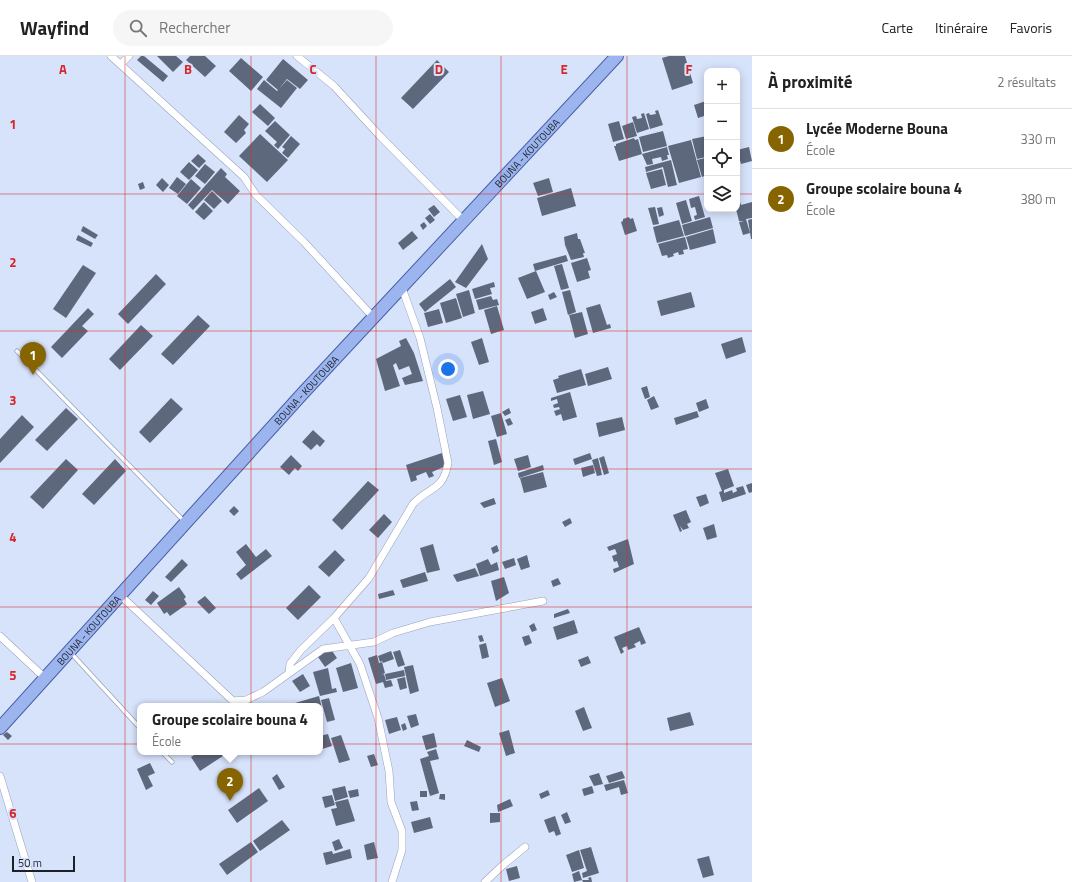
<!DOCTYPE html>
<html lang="fr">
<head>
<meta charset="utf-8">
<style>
	:root { --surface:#fff; --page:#f6f6f6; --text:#222; --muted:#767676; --line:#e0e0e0; --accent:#866400 }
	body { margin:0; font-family:"Titillium Web",sans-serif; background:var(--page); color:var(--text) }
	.controls { position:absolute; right:12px; top:12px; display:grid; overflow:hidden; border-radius:8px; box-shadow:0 2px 10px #0003 }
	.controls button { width:36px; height:36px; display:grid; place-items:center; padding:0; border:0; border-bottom:1px solid var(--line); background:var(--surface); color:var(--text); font:20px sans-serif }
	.scale { position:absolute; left:12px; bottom:10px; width:63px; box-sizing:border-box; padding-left:4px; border:2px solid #1c2029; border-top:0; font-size:11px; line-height:14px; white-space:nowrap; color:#1c2029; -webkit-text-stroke:3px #d7e2fb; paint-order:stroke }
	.you { position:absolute; left:448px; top:313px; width:14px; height:14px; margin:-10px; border:3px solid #fff; border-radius:50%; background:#1a73e8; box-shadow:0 0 0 6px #1a73e833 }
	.badge { display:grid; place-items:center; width:26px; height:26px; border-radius:50%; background:var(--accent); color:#fff; font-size:13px; font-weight:700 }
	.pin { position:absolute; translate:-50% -33px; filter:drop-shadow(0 1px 2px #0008) }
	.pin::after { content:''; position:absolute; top:21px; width:14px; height:12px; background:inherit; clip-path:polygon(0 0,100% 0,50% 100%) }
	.popup { position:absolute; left:137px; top:647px; width:186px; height:52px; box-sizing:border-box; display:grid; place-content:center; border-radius:8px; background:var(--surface); filter:drop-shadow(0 1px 3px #0005); font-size:13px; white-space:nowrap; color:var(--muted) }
	.popup b { font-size:15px; color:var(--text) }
	.popup::after { content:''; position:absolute; left:50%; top:100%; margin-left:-8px; border:8px solid transparent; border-top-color:var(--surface) }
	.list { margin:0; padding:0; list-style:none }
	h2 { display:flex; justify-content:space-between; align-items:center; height:52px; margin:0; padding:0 16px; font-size:17px }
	h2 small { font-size:13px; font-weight:400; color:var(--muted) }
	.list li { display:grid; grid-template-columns:26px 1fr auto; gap:12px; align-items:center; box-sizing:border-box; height:60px; padding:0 16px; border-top:1px solid var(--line) }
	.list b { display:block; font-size:15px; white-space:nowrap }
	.list p { margin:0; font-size:13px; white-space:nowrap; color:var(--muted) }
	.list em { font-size:13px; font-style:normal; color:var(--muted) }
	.icon { flex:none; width:22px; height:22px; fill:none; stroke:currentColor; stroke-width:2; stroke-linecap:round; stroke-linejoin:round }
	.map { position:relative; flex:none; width:752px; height:826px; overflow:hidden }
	header { display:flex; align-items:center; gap:24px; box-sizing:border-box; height:56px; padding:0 20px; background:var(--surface); border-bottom:1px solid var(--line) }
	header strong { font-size:19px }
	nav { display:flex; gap:22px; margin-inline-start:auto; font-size:14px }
	.search { width:280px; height:36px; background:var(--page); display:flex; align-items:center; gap:10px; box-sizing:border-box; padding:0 14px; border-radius:22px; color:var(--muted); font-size:15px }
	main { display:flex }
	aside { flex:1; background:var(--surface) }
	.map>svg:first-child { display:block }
</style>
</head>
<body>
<header>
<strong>Wayfind</strong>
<div class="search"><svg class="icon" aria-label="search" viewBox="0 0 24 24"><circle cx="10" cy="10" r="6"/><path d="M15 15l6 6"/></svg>Rechercher</div>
<nav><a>Carte</a><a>Itinéraire</a><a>Favoris</a></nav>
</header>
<main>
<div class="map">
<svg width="752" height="826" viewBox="0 0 752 826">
	<rect width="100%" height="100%" fill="#d7e2fb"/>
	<path fill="#5e687d" d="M141 0H144L168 20 163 26 137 4Z
		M157 0H176L183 6 173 16Z
		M190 0H205L216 10 205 21 186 4Z
		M669 0H685L693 27 672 34 662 2Z
		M241 2 263 21 251 35 229 15Z
		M283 3 308 24 300 33 287 23 278 34 266 24Z
		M437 4 449 16 413 53 401 42Z
		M264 24 277 35 287 24 297 32 281 52 257 33Z
		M706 45 707 59 698 62 694 49Z
		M260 48 275 62 268 70 252 56Z
		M658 54 663 69 650 73 646 58 649 57 650 59 656 58 655 55Z
		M644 57 649 73 637 77 632 61 636 60 637 63 642 62 641 58Z
		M239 59 249 68 244 74 246 77 236 87 224 76Z
		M275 65 290 79 278 93 274 89 277 86 265 75Z
		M619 65 624 83 613 86 608 68Z
		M633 66 637 80 626 83 622 70Z
		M663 75 667 90 643 96 639 81Z
		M260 78 288 104 267 126 239 100Z
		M291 80 300 88 288 102 282 97 285 93 282 91Z
		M707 80 706 101 697 103 692 83Z
		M634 82 635 84 638 83 642 98 619 105 614 90H616V88Z
		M691 84 701 121 679 127 668 90Z
		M667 91 669 99H667L668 103 662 105 661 101 652 103 653 108 647 109 642 98Z
		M749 91 752 105 741 108 737 94Z
		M198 98 206 105 199 112 191 105Z
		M705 102 707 119 702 121 697 104Z
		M671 104 677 129 668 131 663 111 646 116 645 111Z
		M189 106 198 114 189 124 180 116Z
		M205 108 215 116 205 128 195 120Z
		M221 112 227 118 225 121 240 135 228 148 212 134 193 154 188 149Z
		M662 113 666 129 651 133 646 117Z
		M177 121 186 128 178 138 169 132Z
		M162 122 169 129 163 136 156 129Z
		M549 122 553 136 538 140 533 127Z
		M191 123 201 132 187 148 177 140Z
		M143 126 145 132 140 134 138 128Z
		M571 132 576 150 542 160 537 142Z
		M212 135 222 145 214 153 204 144Z
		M699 140 705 161 695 164 694 160 697 159 695 151 691 152 689 143Z
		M686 144 692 165 682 168 676 147Z
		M204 146 213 155 204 164 195 156Z
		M740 146 741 149 752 146V162L746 163 750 177 743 179 739 166 744 165H739L736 153 737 147Z
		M434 149 440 156 434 161 428 153Z
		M655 151 659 168 653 169 648 152Z
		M662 151 664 159 659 161 657 152Z
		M430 158 435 164 430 168 425 162Z
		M629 161 630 163 633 162 637 175 625 179 621 166 623 165V163Z
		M710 161 713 172 685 180 682 169Z
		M752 163V183H751L748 164Z
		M679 164 684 180 657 187 653 171Z
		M424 166 427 170 423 174 420 169Z
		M83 170 98 179 95 183 81 175Z
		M713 173 716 187 690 194 686 181Z
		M412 175 418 182 403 194 398 187Z
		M577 177 578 183H580L585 197H583L584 201 571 204 565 189 564 181Z
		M78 179 93 187 91 191 76 184Z
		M685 181 688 193 683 194 684 198 679 199 678 196 673 198 674 200 668 202 667 199 662 200 658 188Z
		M482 188 488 203 466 232 455 226Z
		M566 199 568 205 535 215 533 208Z
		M587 202 591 214 588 215 590 222 577 226 571 207Z
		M562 208 569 232 561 234 554 210Z
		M83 209 96 217 66 262 53 253Z
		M536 215 545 236 527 243 518 222Z
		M156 218 166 228 128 268 118 258Z
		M450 223 456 231 425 256 419 248Z
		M494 226 495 231 490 232 492 238 475 243 472 233Z
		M469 234 475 257 463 261 456 238Z
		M570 234 576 256 568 259 562 236Z
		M554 236 557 241 550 244 548 239Z
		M691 236 695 251 661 260 657 245Z
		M491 240 493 244 497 243 499 249 479 254 476 244Z
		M456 242 462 262 446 267 440 247Z
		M600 248 607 269 610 268 611 272 593 277 586 252Z
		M497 250 504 274 491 278 484 254Z
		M88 252 94 258 82 270 88 275 62 302 51 291Z
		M543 252 547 264 535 268 531 256Z
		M439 253 443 267 428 271 424 257Z
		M582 256 588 278 575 282 569 259Z
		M198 259 210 270 173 309 161 298Z
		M141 269 153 280 120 314 109 303Z
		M742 281 746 296 726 303 721 288Z
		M406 282 414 297 423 325 405 329 402 322 412 318 409 310 399 314 396 307 393 309 400 330 385 335 376 303 401 290 399 285Z
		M482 282 489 306 479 309 471 286Z
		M608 311 612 323 588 330 585 318Z
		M581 313 586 329 557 337 553 324 559 322 558 320Z
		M647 330 650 341 645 343 641 332Z
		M483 335 490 358 473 363 467 339Z
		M570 336 577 361 563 365 561 358 556 360 554 355 560 353 559 351 554 352 553 349 558 347 557 343 551 345V342Z
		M460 339 467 361 453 365 446 343Z
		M654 340 659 351 651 354 647 344Z
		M171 342 183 353 150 387 139 376Z
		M706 343 709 352 699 356 696 347Z
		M66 352 78 363 47 395 35 384Z
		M509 352 511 357 505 360 502 356Z
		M697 355 699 361 676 369 674 362Z
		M501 357 507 378 497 381 491 360Z
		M22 359 34 371 0 407V383Z
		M622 361 625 374 599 381 596 367Z
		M510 362 513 368 508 370 505 364Z
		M313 374 325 385 320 391 317 388 311 394 302 386Z
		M496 383 502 406 494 409 488 385Z
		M442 397 446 410 432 416 434 420 429 422 426 416 416 420 417 424 411 426 406 409Z
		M590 397 592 403 575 409 573 403Z
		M291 399 302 410 298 415 295 412 289 419 280 411Z
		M528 399 531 411 518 415 514 403Z
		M604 400 609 417 604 419 599 402Z
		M598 402 602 419 597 420 592 404Z
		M66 403 78 414 43 453 30 441Z
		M115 403 126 415 94 449 82 438Z
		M543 409 544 414 519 422 518 417Z
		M593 409 595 417 583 421 581 412Z
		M728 413 734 430 724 434V437L732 434 733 437 737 435 736 432 743 430 746 438 722 446 719 436 722 435 715 417Z
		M543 416 547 431 524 437 520 422Z
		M368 425 379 434 342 474 332 464Z
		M752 427V436L749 437 746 429Z
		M706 438 709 447 700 451 696 441Z
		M494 442 496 448 484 452 480 447Z
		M234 450 239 455 234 460 229 455Z
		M686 454 691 466 687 468 689 472 683 474 680 470 682 475 680 476 673 459Z
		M384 458 392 466 378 482 369 474Z
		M570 462 572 467 565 471 562 466Z
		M714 468 717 481 707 484 703 472Z
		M628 483 634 508 614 517 613 513 619 511 617 505 614 506 612 500 617 498 615 493 609 495 607 491Z
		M246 488 256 501 266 493 272 500 241 524 236 518 246 509 236 496Z
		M433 488 440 514 427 517 420 492Z
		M497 489 499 495 493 498 491 492Z
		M335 494 345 504 329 521 318 511Z
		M527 499 530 511 521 514 517 503Z
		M514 502 516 509 505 513 502 506Z
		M182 503 188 509 171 526 165 521Z
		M488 503 491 509 497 506 499 514 480 520 476 508Z
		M475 512 479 520 457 526 453 519Z
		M425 516 428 525 403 532 400 524Z
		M504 521 509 537 496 545 491 525Z
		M558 522 561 528 553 531 551 525Z
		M309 529 321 541 298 564 286 552Z
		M179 531 186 541 184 543 187 548 170 560 167 556 164 558 157 547Z
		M393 534 395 539 379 543 378 538Z
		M153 535 159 540 151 549 145 544Z
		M205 540 216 552 209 558 197 546Z
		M568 553 570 557 554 562V558Z
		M574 564 578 577 557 584 553 571Z
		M534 567 537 574 532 576 529 570Z
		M639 571 646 587 641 589 640 585 634 588 636 591 628 594 627 590 622 592 624 596 621 598 614 581Z
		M482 579 484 585 480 586 478 580Z
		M529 579 532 587 525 590 522 581Z
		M486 587 489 601 482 603 479 589Z
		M330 592 337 602 325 611 318 601Z
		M400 594 405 609 398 611 393 596Z
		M391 595 394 603 383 607 382 605 380 606 378 600Z
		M377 599 379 607 382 606 385 617 381 619 384 618 386 625 391 624 393 630 385 632 383 626 376 628 368 602Z
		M588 600 591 607 581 611 578 604Z
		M351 607 358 632 343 636 336 612Z
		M413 609 419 635 410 638 404 611Z
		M328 612 332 633 336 632 337 636 320 640 313 616Z
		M404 614 405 620 386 624 385 618Z
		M303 618 310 630 300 636 292 625Z
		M405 621 407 632 400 634 397 623Z
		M502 622 510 645 495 651 487 627Z
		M319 640 323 656 320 657V650H296L295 647Z
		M329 642 335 664 327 666 321 644Z
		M584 651 592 672 583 675 575 655Z
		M690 656 694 669 670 675 667 662Z
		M416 658 419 669 411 672 407 660Z
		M397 661 401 674 389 678 385 664Z
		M405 667 407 673 403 675 401 669Z
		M509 674 515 697 506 700 499 677Z
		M7 676 12 680 8 684 3 679Z
		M434 677 437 691 426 694 422 680Z
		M328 678 332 690 322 693 320 680Z
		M341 679 350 704 339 707 331 682Z
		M467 684 481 691 479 696 464 690Z
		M436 693 439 703 430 705 439 737 430 740 420 703 429 700 427 696Z
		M199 696H229L200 715 191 701Z
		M374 698 378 709 371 711 367 700Z
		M150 707 155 717 148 720 153 730 146 734 137 713Z
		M622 715 625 722 609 727 606 720Z
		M599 717 603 728 594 730 589 720Z
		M277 718 285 731 279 734 272 722Z
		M624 724 628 737 621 739 619 731 606 735 604 729Z
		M345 730 348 741 335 745 332 733Z
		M592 730 594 737 584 740 582 733Z
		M259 732 268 745 237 767 228 754Z
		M358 733 359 740 350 742 348 735Z
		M548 734 550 739 541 743 539 738Z
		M420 735H427V741H420Z
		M440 738H445V744L439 743Z
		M332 739 335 749 325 752 322 741Z
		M348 743 355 765 336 770 331 753 337 752 335 746Z
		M510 743 513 750 498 756 497 749Z
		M417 745 419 754 412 755 410 746Z
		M567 756 571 766 565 768 561 759Z
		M490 757H500V766L490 767Z
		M555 760 561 778 556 780 554 775 549 777 544 764Z
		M430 761 433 772 414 777 411 766Z
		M282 764 290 774 260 795 253 785Z
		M339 783 343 792 335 795 332 786Z
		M251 786 258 796 227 819 219 808Z
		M374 786 378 802 367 804 364 789Z
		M591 791 599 817 583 822 582 817 587 815 580 794Z
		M350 793 352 802 326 809 323 797 332 795 333 798Z
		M579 794 584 812 572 816 566 799Z
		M709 800 714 819 703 822 697 803Z
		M517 810 520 822 509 825 506 813Z
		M579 815 582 824 574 826 572 818Z
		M591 821 592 826H583L582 824H589L588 822Z"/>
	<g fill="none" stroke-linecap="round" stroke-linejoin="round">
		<defs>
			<path id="service" d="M17 295 184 465
				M71 597 140 672
				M162 696 172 706"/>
			<path id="minor" d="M111 0 244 121 256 139 304 186 374 262
				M297 0 334 30 380 80 464 165
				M121 8 129 0
				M120 539 233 645 246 644 263 636 323 593 374 586 393 577 430 566 543 545
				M334 562 360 608 378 662 389 715 391 746 402 775V794L392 826
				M0 580 45 622
				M289 617 290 608 301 594 334 562 369 522 413 448C429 430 443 436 448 407L437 352 420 282 402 232
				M0 720 32 826
				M485 826 503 809 525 791"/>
			<g id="primary">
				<path id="s1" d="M0 672 303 337 617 0"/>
			</g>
		</defs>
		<use href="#service" stroke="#97a2b9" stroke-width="5"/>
		<use href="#minor" stroke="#97a2b9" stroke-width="8"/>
		<use href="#primary" stroke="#4560a3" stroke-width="14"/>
		<use href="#service" stroke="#fff" stroke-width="3.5"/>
		<use href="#minor" stroke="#fff" stroke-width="7"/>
		<use href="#primary" stroke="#9db5ef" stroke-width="12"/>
	</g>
	<path fill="none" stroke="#d62828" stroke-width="1" stroke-opacity="0.55" d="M125 0V826M251 0V826M376 0V826M501 0V826M627 0V826M0 138H707M737 138H752M0 275H752M0 413H752M0 551H752M0 688H752"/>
	<g text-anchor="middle" stroke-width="4" stroke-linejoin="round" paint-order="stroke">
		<g font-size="10" fill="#1c2029" stroke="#d7e2fb">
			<text dy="4" stroke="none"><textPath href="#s1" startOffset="780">BOUNA - KOUTOUBA</textPath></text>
			<text dy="4" stroke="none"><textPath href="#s1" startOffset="456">BOUNA - KOUTOUBA</textPath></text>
			<text dy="4" stroke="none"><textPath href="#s1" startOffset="132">BOUNA - KOUTOUBA</textPath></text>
		</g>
	</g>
	<g font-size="13" text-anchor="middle" font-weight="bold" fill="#d62828" stroke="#d7e2fb" stroke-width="4" stroke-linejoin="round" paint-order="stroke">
		<text x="63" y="18">A</text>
		<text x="188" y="18">B</text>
		<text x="313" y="18">C</text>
		<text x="439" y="18">D</text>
		<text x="564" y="18">E</text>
		<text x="689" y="18">F</text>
		<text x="13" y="73">1</text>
		<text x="13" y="211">2</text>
		<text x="13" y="349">3</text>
		<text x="13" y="486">4</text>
		<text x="13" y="624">5</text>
		<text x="13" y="762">6</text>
	</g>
</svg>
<div class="controls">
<button>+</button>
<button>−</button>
<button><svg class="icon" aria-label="locate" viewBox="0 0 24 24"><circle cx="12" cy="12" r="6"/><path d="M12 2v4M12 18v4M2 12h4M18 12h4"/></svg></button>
<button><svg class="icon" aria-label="layers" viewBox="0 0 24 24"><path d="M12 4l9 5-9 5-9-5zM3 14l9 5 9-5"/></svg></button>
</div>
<div class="scale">50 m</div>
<div class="you"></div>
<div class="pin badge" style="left:33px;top:319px">1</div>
<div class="pin badge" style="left:230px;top:745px">2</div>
<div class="popup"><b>Groupe scolaire bouna 4</b>École</div>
</div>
<aside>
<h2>À proximité<small>2 résultats</small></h2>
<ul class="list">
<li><span class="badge">1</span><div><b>Lycée Moderne Bouna</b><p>École</p></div><em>330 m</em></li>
<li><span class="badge">2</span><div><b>Groupe scolaire bouna 4</b><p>École</p></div><em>380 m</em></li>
</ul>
</aside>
</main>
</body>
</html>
